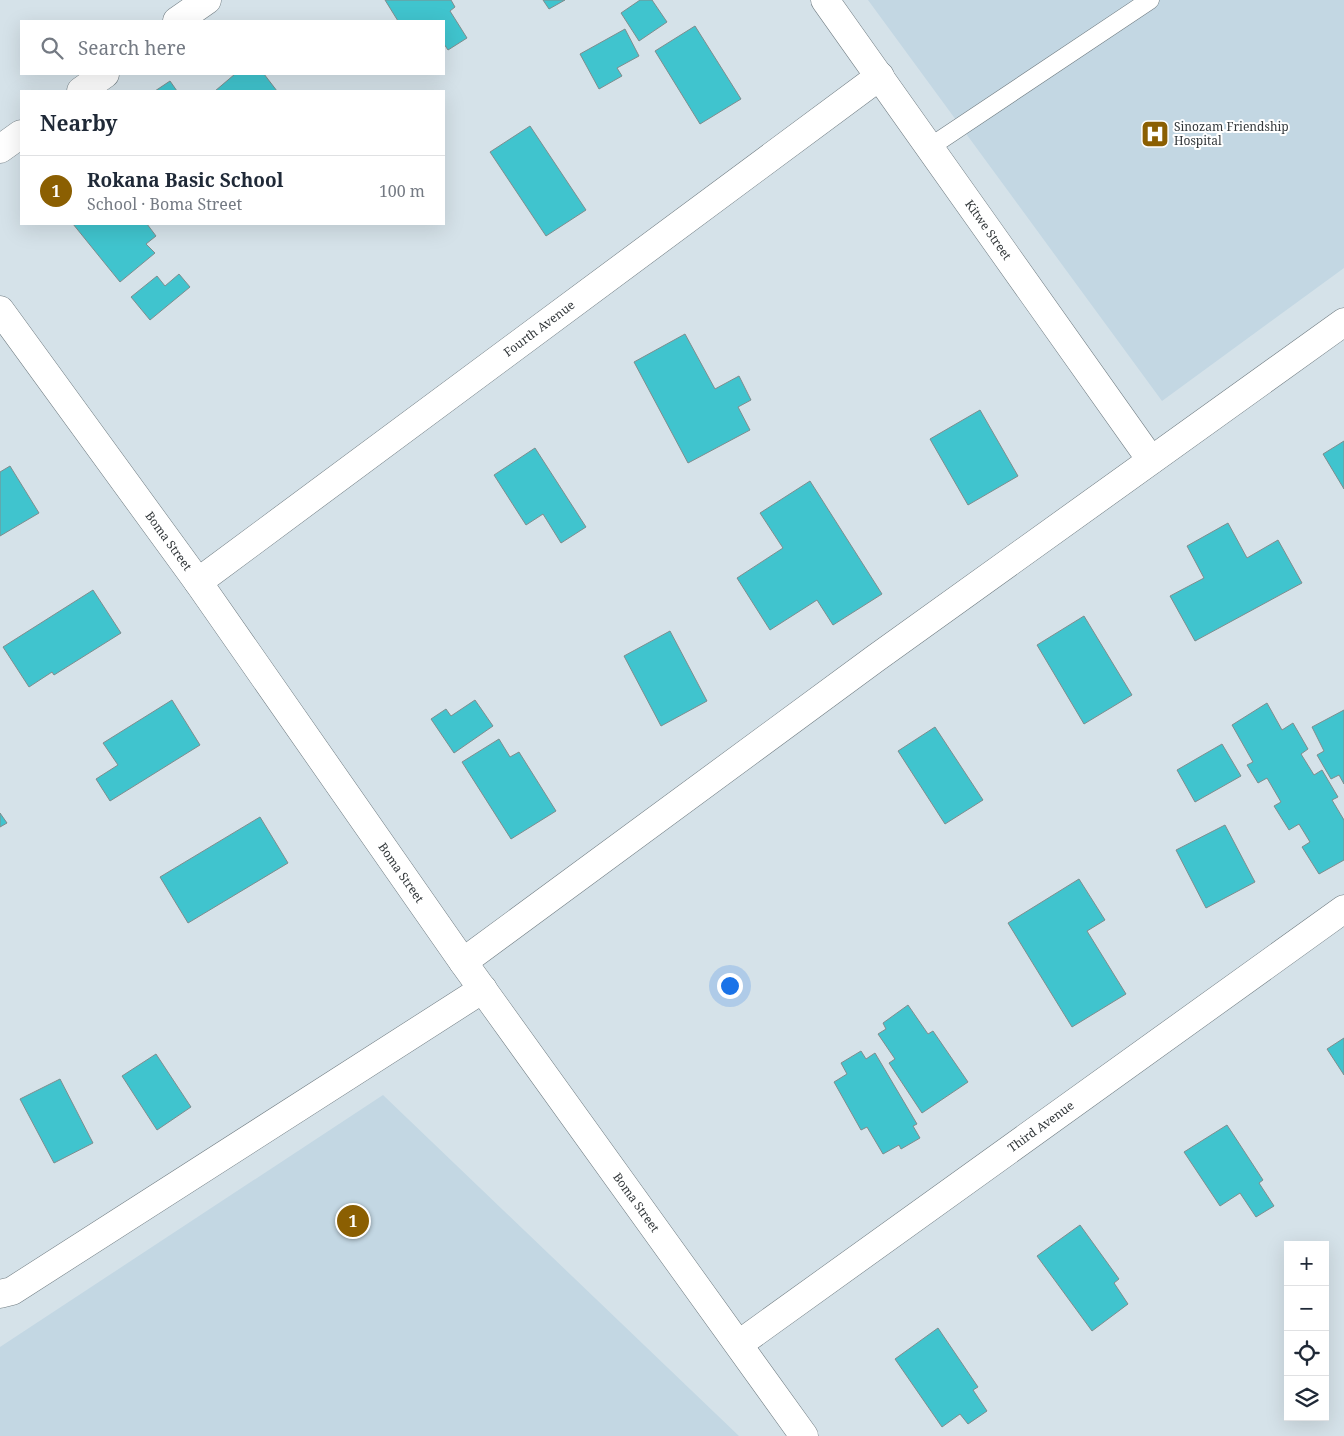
<!DOCTYPE html>
<html lang="en">
<head>
<meta charset="utf-8">
<style>
	:root { --surface:#fff; --page:#f6f6f7; --text:#1f2937; --muted:#747a83; --line:#e0e1e3; --accent:#8b5f02 }
	body { margin:0; font-family:"Noto Serif",serif; background:var(--page); color:var(--text) }
	.controls { position:absolute; right:15px; bottom:15px; display:grid; overflow:hidden; border-radius:0px; box-shadow:0 5px 20px #0002 }
	.controls button { width:45px; height:45px; display:grid; place-items:center; padding:0; border:0; border-bottom:1px solid var(--line); background:var(--surface); color:var(--text); font:25px sans-serif }
	.you { position:absolute; left:729px; top:985px; width:18px; height:18px; margin:-12px; border:4px solid #fff; border-radius:50%; background:#1a73e8; box-shadow:0 0 0 8px #1a73e833 }
	.badge { display:grid; place-items:center; width:32px; height:32px; border-radius:50%; background:var(--accent); color:#fff; font-size:16px; font-weight:700 }
	.pin { position:absolute; translate:-50% -50%; border:2px solid #fff; box-shadow:0 1px 5px #0006 }
	.list { margin:0; padding:0; list-style:none }
	h2 { display:flex; justify-content:space-between; align-items:center; height:65px; margin:0; padding:0 20px; font-size:21px }
	h2 small { font-size:16px; font-weight:400; color:var(--muted) }
	.list li { display:grid; grid-template-columns:32px 1fr auto; gap:15px; align-items:center; box-sizing:border-box; height:70px; padding:0 20px; border-top:1px solid var(--line) }
	.list b { display:block; font-size:19px; white-space:nowrap }
	.list p { margin:0; font-size:16px; white-space:nowrap; color:var(--muted) }
	.list em { font-size:16px; font-style:normal; color:var(--muted) }
	.icon { flex:none; width:28px; height:28px; fill:none; stroke:currentColor; stroke-width:2; stroke-linecap:round; stroke-linejoin:round }
	.map { position:relative; flex:none; width:1344px; height:1436px; overflow:hidden }
	.search { position:absolute; background:var(--surface); box-shadow:0 5px 20px #0002; left:20px; top:20px; width:425px; height:55px; display:flex; align-items:center; gap:12px; box-sizing:border-box; padding:0 18px; border-radius:0px; color:var(--muted); font-size:19px }
	.panel { position:absolute; background:var(--surface); box-shadow:0 5px 20px #0002; left:20px; top:90px; width:425px; height:135px; border-radius:0px }
	.map>svg:first-child { display:block }
</style>
</head>
<body>
<div class="map">
<svg width="1344" height="1436" viewBox="0 0 1344 1436">
	<rect width="100%" height="100%" fill="#d5e2e9"/>
	<path fill="#c3d7e3" d="M868 0H1344V268L1162 401Z
		M383 1095 739 1436H0V1347Z"/>
	<path fill="#40c4ce" stroke="#7e8d8e" d="M385 0H451L455 7 450 11 467 38 448 50 444 44V21H398Z
		M543 0H565L549 9Z
		M640 0H652L667 22 639 41 621 13Z
		M695 26 741 99 700 124 655 51Z
		M625 29 639 56 617 68 622 76 599 89 580 54Z
		M235 74H264L277 91H215Z
		M170 81 177 91H155Z
		M530 126 586 210 546 236 490 152Z
		M73 224H147L156 236 146 244 155 253 120 282Z
		M179 274 190 287 150 320 131 297 157 276 165 286Z
		M685 334 715 389 739 376 751 400 738 407 750 430 688 463 634 362Z
		M980 410 1018 476 968 505 930 439Z
		M1344 441V489L1323 454Z
		M535 448 586 527 561 543 543 514 526 525 494 475Z
		M10 466 39 513 0 536V472Z
		M810 481 882 594 833 625 817 600 770 630 737 578 783 548 760 513Z
		M1228 523 1247 558 1278 540 1302 583 1195 641 1170 596 1204 578 1187 546Z
		M93 590 121 633 54 675 52 672 29 687 3 647Z
		M1084 616 1132 695 1084 724 1037 645Z
		M670 631 707 701 661 726 624 656Z
		M172 700 200 745 110 801 96 779 118 765 103 743Z
		M475 700 493 726 454 753 431 719 446 709 451 716Z
		M1267 703 1282 730 1293 723 1308 749 1301 754 1314 775 1322 770 1338 797 1332 800 1344 820V860L1319 874 1302 847 1310 842 1299 824 1289 830 1274 806 1281 802 1267 778 1258 783 1247 765 1253 762 1232 725Z
		M1344 710V784L1339 775 1331 779 1317 755 1324 751 1312 727Z
		M935 727 983 800 945 824 898 751Z
		M499 739 510 757 519 752 556 811 511 839 462 762Z
		M1222 744 1241 776 1195 802 1177 770Z
		M0 813 7 823 0 827Z
		M260 817 288 863 188 923 160 877Z
		M1225 825 1255 882 1206 908 1176 850Z
		M1079 879 1105 920 1087 931 1126 994 1072 1027 1008 923Z
		M908 1005 928 1034 933 1031 968 1082 922 1113 889 1063 895 1059 878 1034 886 1029 883 1023Z
		M1344 1038V1075L1327 1049Z
		M861 1051 866 1059 875 1053 917 1124 913 1126 920 1138 901 1149 899 1145 883 1154 867 1127 861 1130 834 1082 847 1074 841 1063Z
		M156 1054 191 1107 157 1130 122 1076Z
		M60 1079 93 1143 54 1163 20 1099Z
		M1227 1125 1263 1180 1259 1183 1274 1206 1256 1217 1240 1193 1220 1206 1184 1152Z
		M1080 1225 1119 1279 1114 1283 1128 1304 1092 1331 1037 1256Z
		M938 1328 978 1387 973 1390 987 1411 968 1424 960 1414 942 1427 895 1359Z"/>
	<g fill="none" stroke-linecap="round" stroke-linejoin="round">
		<defs>
			<path id="lane" d="M930 147 1150 0"/>
			<g id="street">
				<path id="s1" d="M825 0 1151 460"/>
				<path d="M177 21 207 0"/>
				<path d="M81 91 105 74"/>
				<path d="M0 149 21 134"/>
				<path id="s2" d="M198 582 880 76"/>
				<path d="M463 962 876 658 1344 322"/>
				<path d="M0 1294 12 1291 483 989"/>
				<path id="s3" d="M739 1344 1344 909"/>
			</g>
			<g id="secondary">
				<path id="s4" d="M0 310 198 582 463 962 804 1436"/>
			</g>
		</defs>
		<use href="#lane" stroke="#717d83" stroke-width="19"/>
		<use href="#street" stroke="#717d83" stroke-width="29"/>
		<use href="#secondary" stroke="#717d83" stroke-width="29"/>
		<use href="#lane" stroke="#fff" stroke-width="18"/>
		<use href="#street" stroke="#fff" stroke-width="28"/>
		<use href="#secondary" stroke="#fff" stroke-width="28"/>
	</g>
	<defs>
		<symbol id="hospital-square" viewBox="-11 -11 22 22"><rect x="-9" y="-9" width="18" height="18" rx="4" fill="#8b5f02" stroke="#fff"/><path d="M-5-5h3v3.5h4V-5h3V5h-3V1.5h-4V5h-3Z" fill="#fff"/></symbol>
	</defs>
	<g fill-rule="evenodd">
		<use href="#hospital-square" x="1139" y="118" width="32" height="32"/>
	</g>
	<g text-anchor="middle" stroke-width="4" stroke-linejoin="round" paint-order="stroke">
		<g font-size="12" fill="#32373a" stroke="#fff" text-anchor="start">
			<text x="1174" y="131">Sinozam Friendship<tspan x="1174" dy="14">Hospital</tspan></text>
		</g>
		<g font-size="12" fill="#32373a" stroke="#fff">
			<text dy="4" stroke="none"><textPath href="#s1" startOffset="282">Kitwe Street</textPath></text>
			<text dy="4" stroke="none"><textPath href="#s2" startOffset="425">Fourth Avenue</textPath></text>
			<text dy="4" stroke="none"><textPath href="#s4" startOffset="286">Boma Street</textPath></text>
			<text dy="4" stroke="none"><textPath href="#s4" startOffset="691">Boma Street</textPath></text>
			<text dy="4" stroke="none"><textPath href="#s3" startOffset="372">Third Avenue</textPath></text>
			<text dy="4" stroke="none"><textPath href="#s4" startOffset="1096">Boma Street</textPath></text>
		</g>
	</g>
</svg>
<div class="controls">
<button>+</button>
<button>−</button>
<button><svg class="icon" aria-label="locate" viewBox="0 0 24 24"><circle cx="12" cy="12" r="6"/><path d="M12 2v4M12 18v4M2 12h4M18 12h4"/></svg></button>
<button><svg class="icon" aria-label="layers" viewBox="0 0 24 24"><path d="M12 4l9 5-9 5-9-5zM3 14l9 5 9-5"/></svg></button>
</div>
<div class="you"></div>
<div class="pin badge" style="left:353px;top:1221px">1</div>
<div class="search"><svg class="icon" aria-label="search" viewBox="0 0 24 24"><circle cx="10" cy="10" r="6"/><path d="M15 15l6 6"/></svg>Search here</div>
<section class="panel">
<h2>Nearby<small></small></h2>
<ul class="list">
<li><span class="badge">1</span><div><b>Rokana Basic School</b><p>School · Boma Street</p></div><em>100 m</em></li>
</ul>
</section>
</div>
</body>
</html>
